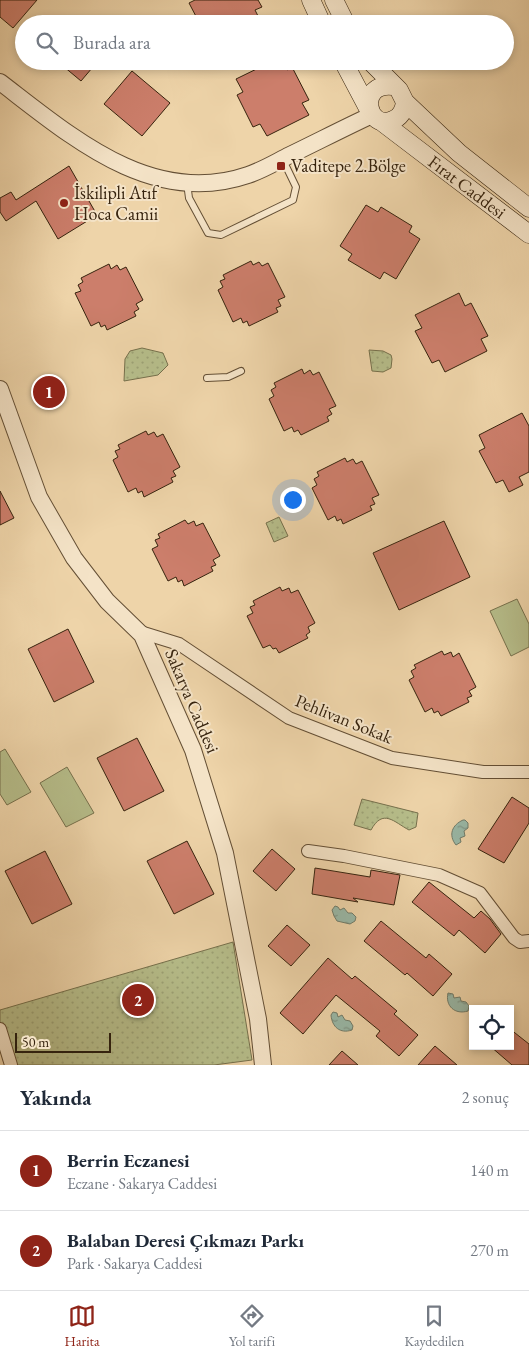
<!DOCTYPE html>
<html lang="tr">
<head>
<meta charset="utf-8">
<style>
	:root { --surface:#fff; --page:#f2f2f3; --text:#1f2937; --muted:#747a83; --line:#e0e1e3; --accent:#8f2418 }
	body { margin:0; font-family:"EB Garamond",serif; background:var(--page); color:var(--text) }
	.controls { position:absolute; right:15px; bottom:15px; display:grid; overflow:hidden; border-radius:0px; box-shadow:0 2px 8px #0003 }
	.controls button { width:45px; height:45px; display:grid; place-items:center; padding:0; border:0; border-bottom:1px solid var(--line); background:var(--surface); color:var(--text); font:25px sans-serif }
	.scale { position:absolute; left:15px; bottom:12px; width:96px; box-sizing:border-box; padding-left:5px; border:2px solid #36230e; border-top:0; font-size:14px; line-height:18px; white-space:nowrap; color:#36230e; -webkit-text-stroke:4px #f4e3c7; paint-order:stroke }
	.you { position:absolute; left:292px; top:499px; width:18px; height:18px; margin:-12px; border:4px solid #fff; border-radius:50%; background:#1a73e8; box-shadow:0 0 0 8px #1a73e833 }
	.badge { display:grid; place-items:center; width:32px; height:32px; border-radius:50%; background:var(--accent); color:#fff; font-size:16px; font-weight:700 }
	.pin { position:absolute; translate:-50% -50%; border:2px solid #fff; box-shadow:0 1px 5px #0006 }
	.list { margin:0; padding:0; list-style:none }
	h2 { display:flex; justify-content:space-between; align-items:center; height:65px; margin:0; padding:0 20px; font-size:21px }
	h2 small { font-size:16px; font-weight:400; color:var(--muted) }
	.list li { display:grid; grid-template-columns:32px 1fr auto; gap:15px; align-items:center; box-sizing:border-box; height:80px; padding:0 20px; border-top:1px solid var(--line) }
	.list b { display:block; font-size:19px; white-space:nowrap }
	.list p { margin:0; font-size:16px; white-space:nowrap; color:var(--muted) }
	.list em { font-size:16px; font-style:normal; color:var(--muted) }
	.icon { flex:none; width:28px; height:28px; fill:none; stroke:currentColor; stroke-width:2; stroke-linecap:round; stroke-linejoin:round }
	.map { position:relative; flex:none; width:529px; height:1065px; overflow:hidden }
	.search { position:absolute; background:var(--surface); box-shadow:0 2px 8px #0003; left:15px; right:15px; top:15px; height:55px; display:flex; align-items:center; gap:12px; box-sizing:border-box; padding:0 18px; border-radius:28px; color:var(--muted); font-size:19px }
	.sheet { height:225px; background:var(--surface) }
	nav { display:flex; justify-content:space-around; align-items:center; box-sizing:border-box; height:70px; border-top:1px solid var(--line); background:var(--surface); font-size:14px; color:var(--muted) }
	nav a { display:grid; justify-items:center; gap:2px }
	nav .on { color:var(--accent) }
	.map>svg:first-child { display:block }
</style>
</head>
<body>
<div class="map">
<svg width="529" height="1065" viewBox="0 0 529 1065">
	<defs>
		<pattern id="park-dots" width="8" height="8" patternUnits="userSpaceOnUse" patternTransform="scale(1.25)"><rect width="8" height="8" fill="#b6bd8a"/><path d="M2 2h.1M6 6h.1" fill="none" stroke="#9da276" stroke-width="1.8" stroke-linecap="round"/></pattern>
		<pattern id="water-ripples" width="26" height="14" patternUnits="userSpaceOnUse" patternTransform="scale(1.25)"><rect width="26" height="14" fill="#99b8a7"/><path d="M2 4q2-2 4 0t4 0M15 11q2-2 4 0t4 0" fill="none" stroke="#7e9586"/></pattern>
	</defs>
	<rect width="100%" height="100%" fill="#eed4a9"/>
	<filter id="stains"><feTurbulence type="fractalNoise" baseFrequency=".004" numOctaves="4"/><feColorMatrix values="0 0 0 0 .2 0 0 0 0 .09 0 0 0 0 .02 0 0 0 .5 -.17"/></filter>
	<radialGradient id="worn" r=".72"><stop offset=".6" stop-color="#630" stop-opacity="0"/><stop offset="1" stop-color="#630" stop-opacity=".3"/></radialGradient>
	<path fill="#b6bd8a" stroke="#76704c" d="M517 599 529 624V647L511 656 490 611Z
		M5 749 31 792 7 805 0 794V752Z
		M67 767 94 813 66 827 40 783Z"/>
	<path fill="url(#park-dots)" stroke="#76704c" d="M142 348 163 353 168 365 158 375 124 381 125 359 130 351Z
		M369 350 383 351 391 355 392 359 391 368 383 372 372 371Z
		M279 517 288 536 274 542 266 523Z
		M362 799 418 813 416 827 409 830C394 822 383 808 371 830L354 825Z
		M233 942 252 1060 214 1065H9L0 1045V1010Z"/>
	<path fill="url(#water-ripples)" stroke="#717c6a" d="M463 820H465L468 823V828L464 831 465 836 460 838 461 842 456 845C448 835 452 825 463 820Z
		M335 906 338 907 340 910 344 908 348 913H352L356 917 355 921 350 924 337 921 334 916 332 910Z
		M448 993 453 994 454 998 460 997 461 1001 466 1002 469 1006 468 1011C455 1015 445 1006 448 993Z
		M333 1012 337 1013 338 1017 342 1015 345 1020 350 1021 353 1026 352 1030C340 1034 332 1027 331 1015Z"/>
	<path fill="#cc7e6b" stroke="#36230e" d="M0 0H37L13 28 0 17Z
		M195 0H258L262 7 255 10 262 24H200L189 3Z
		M57 61H98L81 81Z
		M273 61H282L287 70 292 67 309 100 302 103 309 115 267 136 260 124 253 127 237 95 243 92 236 79Z
		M132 71 170 103 142 136 104 104Z
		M69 166 97 215 58 239 36 201 6 221 0 212V198L11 192 16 200Z
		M366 205 378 212 381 207 412 226 409 232 420 239 396 279 384 272 380 279 348 260 352 254 340 246Z
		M251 261 253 265 259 262 262 266 268 263 285 297 278 300 281 306 276 308 278 312 249 326 247 321 243 323 241 318 233 322 218 290 223 287 220 281 225 279 223 275Z
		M109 264 111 269 117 265 120 270 126 267 143 300 136 304 139 309 134 312 136 316 107 330 105 325 101 327 99 322 91 326 75 293 81 291 78 285 83 282 81 278Z
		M459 293 465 306 471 303 488 336 481 339 487 351 445 372 439 360 432 363 415 331 422 328 415 315Z
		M302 369 304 374 310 370 313 375 319 372 336 406 329 409 332 414 327 417 329 421 301 435 298 430 294 432 292 427 284 431 269 399 274 396 271 390 276 387 274 383Z
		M522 413 529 426V472L519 477 523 485 509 492 503 480 496 483 479 451 485 448 479 435Z
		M146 431 148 435 154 432 157 437 163 434 180 467 173 471 176 476 171 478 173 482 144 497 142 491 138 493 136 488 128 492 113 460 118 457 115 451 120 449 118 445Z
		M345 458 347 462 353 459 356 464 362 461 379 495 372 498 375 504 370 506 372 510 343 524 341 519 337 521 335 516 328 520 312 488 317 485 314 479 319 476 317 472Z
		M0 491 14 518 0 525Z
		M185 520 188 524 194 521 196 526 203 523 220 556 213 560 216 565 211 567 213 571 184 586 182 580 178 582 176 577 168 581 152 549 158 546 155 540 160 538 158 534Z
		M444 521 470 577 399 610 373 553Z
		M280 587 282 591 289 588 291 593 298 590 315 623 308 627 310 632 306 635 308 638 279 653 276 648 273 649 270 645 263 648 247 616 253 613 250 607 255 605 253 601Z
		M68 629 94 682 54 702 28 649Z
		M442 651 444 655 451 652 453 657 459 653 476 687 469 691 472 696 467 698 469 702 441 716 438 711 434 713 432 708 425 712 409 680 414 677 411 671 416 668 414 665Z
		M137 738 164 791 124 811 97 758Z
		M512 797 529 808V823L504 863 478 849Z
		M187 841 214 894 174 914 147 861Z
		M272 849 295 869 276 891 253 871Z
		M45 851 72 904 32 924 5 871Z
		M315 868 370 877 371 870 400 875 394 905 353 898 358 902 312 894Z
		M429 882 474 918 481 911 490 919 501 934 485 953 459 930 454 936 412 902Z
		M381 921 426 958 429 954 452 974 433 996 407 973 405 975 364 941Z
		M287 925 310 945 291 966 268 946Z
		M328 958 352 979 355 976 397 1011 394 1014 418 1035 399 1056 376 1036 380 1031 336 995 303 1034 280 1013Z
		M510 1029 529 1044V1065H512L490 1046H510Z
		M435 1046 457 1065H418Z
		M342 1051 358 1065H329Z"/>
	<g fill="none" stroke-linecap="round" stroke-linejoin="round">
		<defs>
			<path id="service" d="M187 183 189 198 208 233 221 235 293 200 296 187 283 160
				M207 378 228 377 241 371"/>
			<path id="minor" d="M137 631 179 644 289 718 392 758 483 772H529
				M308 851 344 856 439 875 480 893 514 938 520 942 529 941
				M0 1029 11 1065"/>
			<path id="tertiary" d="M0 82C72 137 152 208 248 175 263 170 276 162 290 155 317 142 344 128 372 115
				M0 389 39 497 74 558 107 601 142 635 193 750 225 853 258 1019 263 1065"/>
			<path id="secondary" d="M311 0 322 24
				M334 0 346 24
				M343 61 370 112
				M370 61 399 90 405 102C404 110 401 117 393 120 367 132 356 82 393 86
				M405 102 459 153 529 208
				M382 122 529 234"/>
		</defs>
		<use href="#service" stroke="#644f35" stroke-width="8"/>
		<use href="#minor" stroke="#644f35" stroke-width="14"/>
		<use href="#tertiary" stroke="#644f35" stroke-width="18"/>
		<use href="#secondary" stroke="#36230e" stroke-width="19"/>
		<use href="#service" stroke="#f4e3c7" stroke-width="6"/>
		<use href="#minor" stroke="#f4e3c7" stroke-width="12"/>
		<use href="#tertiary" stroke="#f4e3c7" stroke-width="16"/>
		<use href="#secondary" stroke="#f4e3c7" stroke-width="18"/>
	</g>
	<g fill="#8f2418" stroke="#f4e3c7" stroke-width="2">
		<rect x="276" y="161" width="10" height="10" rx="2.5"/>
		<circle cx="64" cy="203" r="5"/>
	</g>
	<g text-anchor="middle" stroke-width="4" stroke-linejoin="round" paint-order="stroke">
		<g font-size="18" fill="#36230e" stroke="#f4e3c7" text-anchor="start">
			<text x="291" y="172">Vaditepe 2.Bölge</text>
			<text x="74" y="199">İskilipli Atıf<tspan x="74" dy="21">Hoca Camii</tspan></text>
		</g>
		<g font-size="18" fill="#36230e" stroke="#f4e3c7">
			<text transform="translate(467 187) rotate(37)" y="6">Fırat Caddesi</text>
			<text transform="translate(192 701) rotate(67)" y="6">Sakarya Caddesi</text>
			<text transform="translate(344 719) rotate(22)" y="6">Pehlivan Sokak</text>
		</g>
	</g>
	<rect width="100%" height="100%" filter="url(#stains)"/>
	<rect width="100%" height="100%" fill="url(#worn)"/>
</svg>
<div class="controls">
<button><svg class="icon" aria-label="locate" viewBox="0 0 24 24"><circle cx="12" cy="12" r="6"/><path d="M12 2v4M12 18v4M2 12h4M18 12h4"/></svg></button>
</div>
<div class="scale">50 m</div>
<div class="you"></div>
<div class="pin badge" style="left:49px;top:392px">1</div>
<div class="pin badge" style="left:138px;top:1000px">2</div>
<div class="search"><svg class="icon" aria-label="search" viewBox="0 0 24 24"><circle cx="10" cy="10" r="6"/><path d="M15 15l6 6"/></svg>Burada ara</div>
</div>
<section class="sheet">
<h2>Yakında<small>2 sonuç</small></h2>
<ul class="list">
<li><span class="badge">1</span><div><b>Berrin Eczanesi</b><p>Eczane · Sakarya Caddesi</p></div><em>140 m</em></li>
<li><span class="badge">2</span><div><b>Balaban Deresi Çıkmazı Parkı</b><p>Park · Sakarya Caddesi</p></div><em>270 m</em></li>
</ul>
</section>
<nav>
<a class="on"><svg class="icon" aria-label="map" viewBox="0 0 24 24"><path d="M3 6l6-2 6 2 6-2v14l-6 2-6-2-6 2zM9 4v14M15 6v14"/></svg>Harita</a>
<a><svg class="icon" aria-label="directions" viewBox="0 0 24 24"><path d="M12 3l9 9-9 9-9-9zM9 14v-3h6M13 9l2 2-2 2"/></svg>Yol tarifi</a>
<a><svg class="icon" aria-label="saved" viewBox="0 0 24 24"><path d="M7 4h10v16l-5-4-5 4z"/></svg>Kaydedilen</a>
</nav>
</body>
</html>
